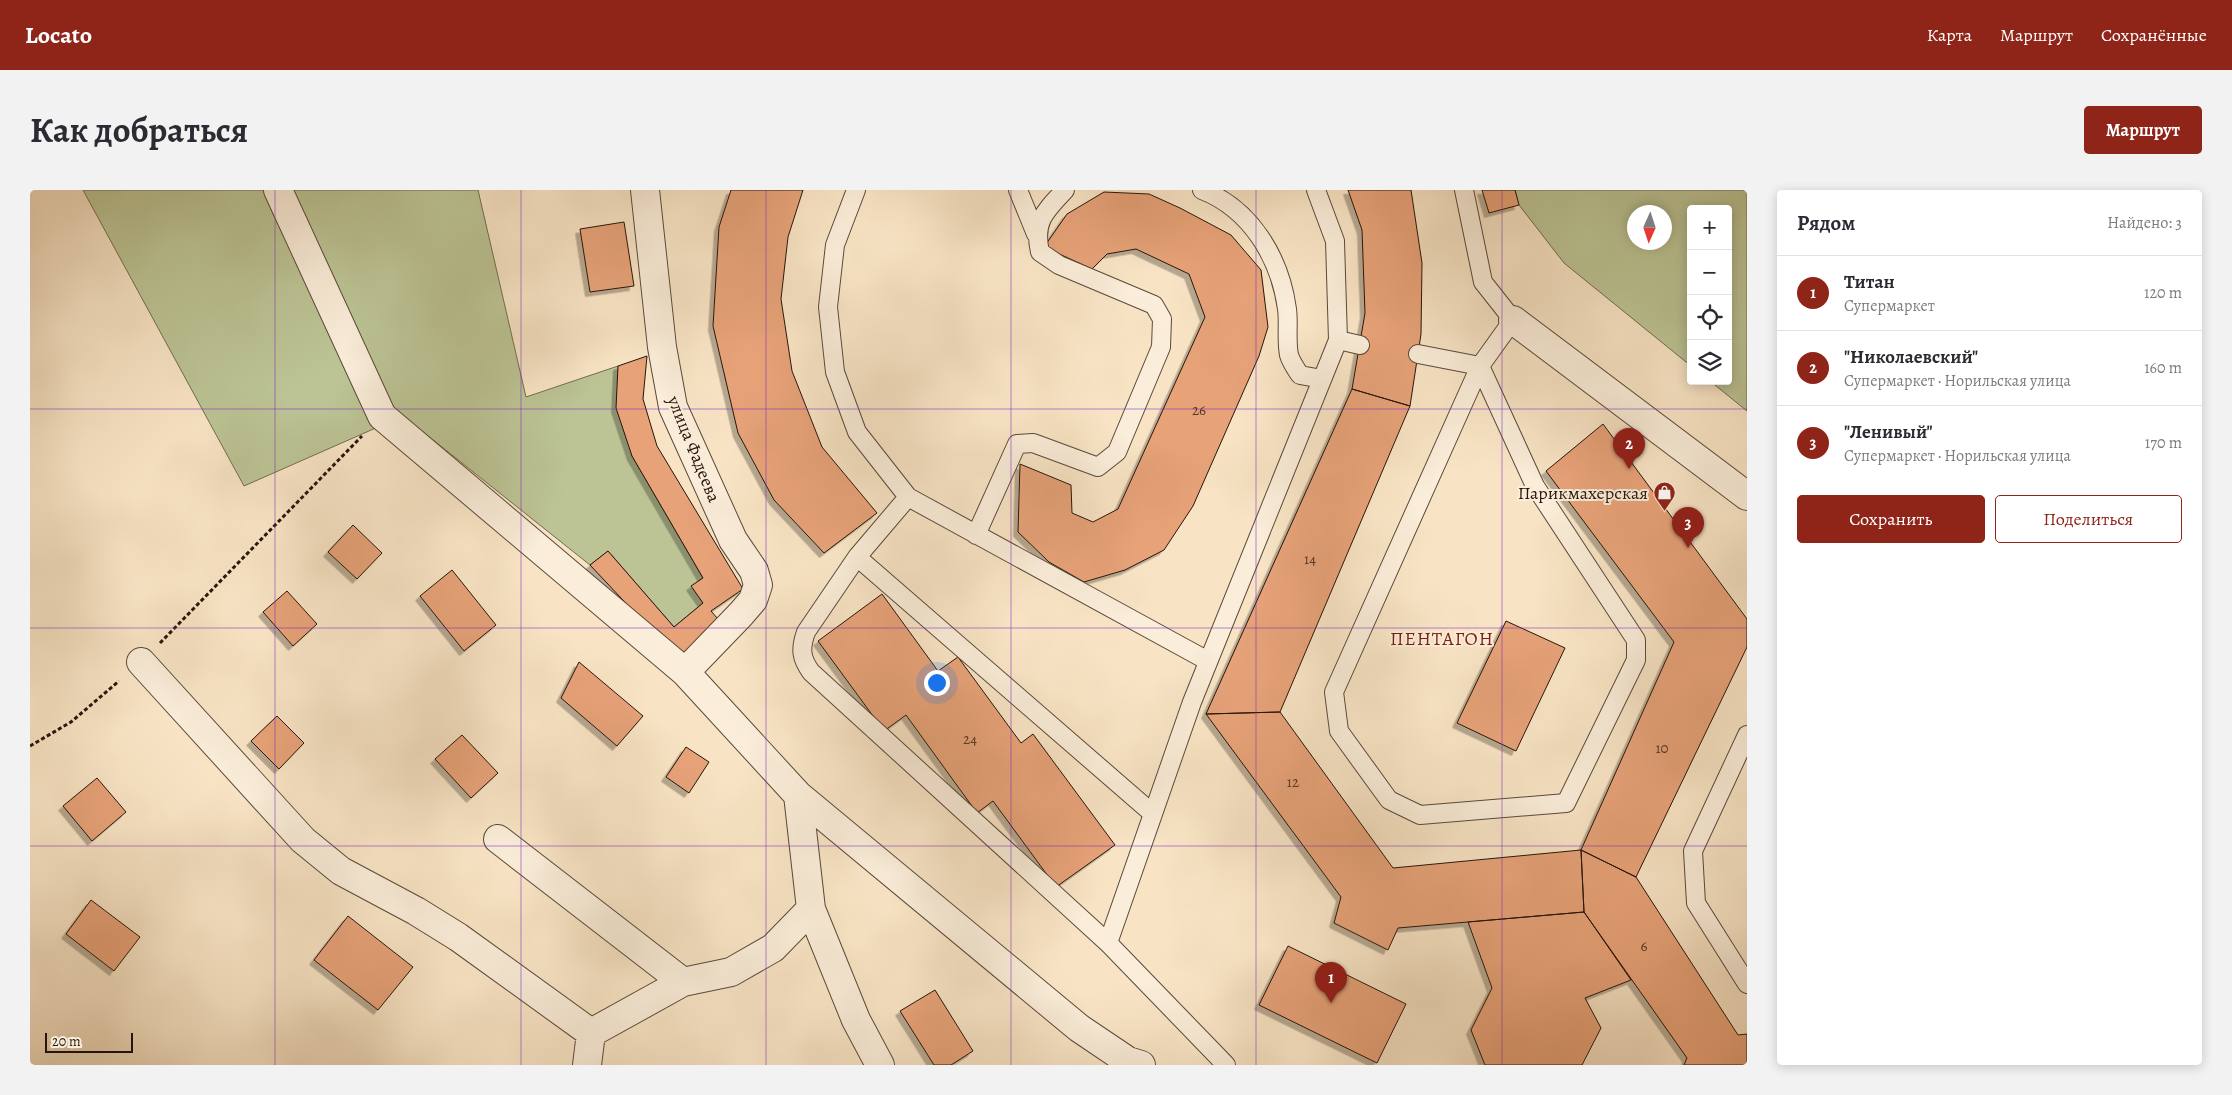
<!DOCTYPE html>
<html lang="ru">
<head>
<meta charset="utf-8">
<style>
	:root { --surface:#fff; --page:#f2f2f3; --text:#2b2b33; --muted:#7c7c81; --line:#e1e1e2; --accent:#8f2418 }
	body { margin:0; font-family:Alegreya,serif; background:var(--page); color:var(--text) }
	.controls { position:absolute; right:15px; top:15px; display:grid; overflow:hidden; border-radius:5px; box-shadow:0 2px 12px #0003 }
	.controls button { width:45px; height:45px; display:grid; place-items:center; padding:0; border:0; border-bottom:1px solid var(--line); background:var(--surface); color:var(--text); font:25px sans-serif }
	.compass { position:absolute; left:1597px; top:15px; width:45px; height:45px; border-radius:50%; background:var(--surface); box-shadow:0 2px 12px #0003; rotate:183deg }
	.scale { position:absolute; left:15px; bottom:12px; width:88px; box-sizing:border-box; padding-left:5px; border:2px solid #26150c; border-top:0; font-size:14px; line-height:18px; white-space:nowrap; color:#26150c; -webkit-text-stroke:4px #faedd9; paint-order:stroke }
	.you { position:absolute; left:906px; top:492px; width:18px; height:18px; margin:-12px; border:4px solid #fff; border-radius:50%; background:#1a73e8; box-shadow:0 0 0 8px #1a73e833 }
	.badge { display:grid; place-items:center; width:32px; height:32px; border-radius:50%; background:var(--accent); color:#fff; font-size:16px; font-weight:700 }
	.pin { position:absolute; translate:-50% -41px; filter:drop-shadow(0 1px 2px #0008) }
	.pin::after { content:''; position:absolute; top:26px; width:18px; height:15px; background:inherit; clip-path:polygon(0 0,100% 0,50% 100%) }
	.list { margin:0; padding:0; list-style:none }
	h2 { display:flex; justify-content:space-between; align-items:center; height:65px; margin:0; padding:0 20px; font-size:21px }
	h2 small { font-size:16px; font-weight:400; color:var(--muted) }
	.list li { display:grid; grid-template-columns:32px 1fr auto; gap:15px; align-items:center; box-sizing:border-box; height:75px; padding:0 20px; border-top:1px solid var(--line) }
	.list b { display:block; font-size:19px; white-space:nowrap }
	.list p { margin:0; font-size:16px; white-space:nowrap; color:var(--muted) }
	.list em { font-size:16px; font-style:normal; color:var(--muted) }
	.actions { display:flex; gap:10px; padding:15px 20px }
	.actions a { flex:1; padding:11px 0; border:1px solid var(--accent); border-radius:5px; text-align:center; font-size:18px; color:var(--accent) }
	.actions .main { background:var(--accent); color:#fff }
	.icon { flex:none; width:28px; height:28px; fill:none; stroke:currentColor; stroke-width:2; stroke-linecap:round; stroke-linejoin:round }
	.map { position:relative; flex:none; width:1717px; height:875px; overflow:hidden; border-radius:5px }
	header { display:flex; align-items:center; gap:30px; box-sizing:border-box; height:70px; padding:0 25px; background:var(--accent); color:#fff }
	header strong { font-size:24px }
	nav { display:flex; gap:28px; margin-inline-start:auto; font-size:18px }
	.intro { display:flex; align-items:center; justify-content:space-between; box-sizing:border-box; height:120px; padding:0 30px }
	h1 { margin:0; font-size:35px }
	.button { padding:12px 22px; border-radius:5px; background:var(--accent); color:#fff; font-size:18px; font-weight:700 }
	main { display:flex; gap:30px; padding:0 30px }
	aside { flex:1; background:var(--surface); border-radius:5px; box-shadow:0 2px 12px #0003 }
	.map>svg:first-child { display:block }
</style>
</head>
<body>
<header>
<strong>Locato</strong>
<nav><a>Карта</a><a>Маршрут</a><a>Сохранённые</a></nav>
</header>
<div class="intro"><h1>Как добраться</h1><a class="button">Маршрут</a></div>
<main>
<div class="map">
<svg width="1717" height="875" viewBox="0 0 1717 875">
	<defs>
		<filter id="shadow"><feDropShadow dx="-4.5" dy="4.5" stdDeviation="0" flood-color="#0004"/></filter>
	</defs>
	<rect width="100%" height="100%" fill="#f8e4c5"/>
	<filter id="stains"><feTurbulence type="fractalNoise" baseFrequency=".004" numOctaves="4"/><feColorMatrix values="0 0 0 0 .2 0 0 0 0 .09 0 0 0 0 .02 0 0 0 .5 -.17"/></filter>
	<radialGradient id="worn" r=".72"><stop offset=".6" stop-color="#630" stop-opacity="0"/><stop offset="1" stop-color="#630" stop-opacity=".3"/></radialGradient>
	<path fill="#bcc495" stroke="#716c50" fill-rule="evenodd" d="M53 0H448L496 207 588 176 602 266 673 388 662 396 673 413 644 437 578 361 560 375 373 226 214 296Z
		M1485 0H1717V221L1680 191H1698V19H1661V176L1534 73 1489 15ZM1604 22H1634V52H1604Z"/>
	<path fill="#e7a278" stroke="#26150c" filter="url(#shadow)" d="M701 0H773L758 47 751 109 762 181 792 257 847 323 794 363 744 310 708 243 683 136 689 37Z
		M1318 0H1381L1392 73 1391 144 1380 216 1322 199 1335 123 1332 40Z
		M1452 0H1485L1489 15 1459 23Z
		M1074 2 1119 4 1150 18 1201 45 1231 80 1238 137 1229 166 1163 316 1134 360 1095 380 1054 392 1019 372 988 342 990 274 1041 295 1042 323 1063 332 1088 319 1175 127 1159 84 1106 59 1077 64 1062 79 1014 57 1037 24Z
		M594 32 604 96 560 102 550 39Z
		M617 166 613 209 627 256 713 399 681 421 694 436 653 474 560 375 578 361 644 437 673 413 661 396 673 388 602 266 586 218 588 176Z
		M1322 199 1380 216 1250 522 1176 524Z
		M1573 234 1717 429V457L1606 687 1551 660 1644 452 1516 281Z
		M323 335 352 363 327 389 298 362Z
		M422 380 466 435 434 461 390 406Z
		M257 401 287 434 263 456 233 422Z
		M852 404 908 481 928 467 991 553 1003 544 1085 655 1026 697 963 611 947 623 876 525 854 541 788 451Z
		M1476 431 1535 458 1486 561 1427 533Z
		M549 472 613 526 587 556 531 508Z
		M1250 522 1363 678 1551 660 1554 722 1368 738 1358 760 1304 733 1311 707 1176 524Z
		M247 526 274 553 249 579 221 551Z
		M432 545 468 583 441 608 405 569Z
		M656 557 679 572 659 603 636 587Z
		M67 588 96 622 62 651 33 616Z
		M1551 660 1606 687 1708 845 1717 844V875H1654L1657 868 1554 722Z
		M61 710 110 747 84 781 36 744Z
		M1554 722 1601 790 1555 808 1571 838 1552 875H1455L1441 840 1462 798 1438 732Z
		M318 726 383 777 348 820 284 770Z
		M1258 756 1376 814 1347 873 1229 815Z
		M905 800 943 861 921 875H904L870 821Z"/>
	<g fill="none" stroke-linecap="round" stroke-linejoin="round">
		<defs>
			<path id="lane" d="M826 0 805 55 798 117 805 182 827 242 878 307 1178 471
				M988 0 1006 44
				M1172 0C1221 19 1250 68 1257 119 1259 133 1256 150 1259 165 1261 172 1266 179 1270 185L1292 189
				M1308 150 1330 155
				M1388 164 1450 176 1505 296 1606 450V470L1536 613 1390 625 1359 610 1309 541 1304 502 1450 176 1483 130 1453 92 1434 0
				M878 307 827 367 776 442C770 459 771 468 781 482L1078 753
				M946 345 987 254 1003 253 1068 277 1087 262 1131 157 1132 129 1124 115 1029 75 1010 62C1003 32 1015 21 1035 0
				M827 367 1122 623
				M1717 545 1663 661 1666 713 1717 794
				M1196 875 1078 753 1162 512 1308 150 1305 51 1286 0"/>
			<path id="street" d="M248 0 352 226 655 482 768 605 1049 838 1098 871 1111 875
				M615 0 632 157 643 217 703 350 724 381 728 395 723 410 711 424 655 482
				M1483 130 1717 306
				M111 472 273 650 311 681 386 721 428 747 561 843
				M768 605 781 719 826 830 850 875
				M468 649 653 792
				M557 875 561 843 653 792 701 782 743 758 781 719"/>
		</defs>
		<use href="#lane" stroke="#5a493a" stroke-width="20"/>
		<use href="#street" stroke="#5a493a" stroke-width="30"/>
		<path stroke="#26150c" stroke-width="3" stroke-dasharray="4 2.5" stroke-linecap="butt" d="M130 453 332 246
			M0 556 41 532 89 491"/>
		<use href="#lane" stroke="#faedd9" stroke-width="18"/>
		<use href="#street" stroke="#faedd9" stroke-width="28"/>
	</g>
	<path fill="none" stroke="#7b2cbf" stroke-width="1" stroke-opacity="0.55" d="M245 0V875M491 0V875M736 0V875M981 0V875M1226 0V875M1472 0V875M0 219H1717M0 438H1717M0 656H1717"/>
	<defs>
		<symbol id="shop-pin" viewBox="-11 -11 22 30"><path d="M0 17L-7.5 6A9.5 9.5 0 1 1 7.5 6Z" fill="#8f2418" stroke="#faedd9"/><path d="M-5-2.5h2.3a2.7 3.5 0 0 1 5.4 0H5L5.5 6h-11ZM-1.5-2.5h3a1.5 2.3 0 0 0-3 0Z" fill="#fff"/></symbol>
	</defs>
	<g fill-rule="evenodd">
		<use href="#shop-pin" x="1622" y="290" width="25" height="34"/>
	</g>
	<g text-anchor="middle" stroke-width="4" stroke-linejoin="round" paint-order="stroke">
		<g font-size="15" fill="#563827">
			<text x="1169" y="225">26</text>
			<text x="1280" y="374">14</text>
			<text x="940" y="554">24</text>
			<text x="1632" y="563">10</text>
			<text x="1263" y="597">12</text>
			<text x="1614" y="761">6</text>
		</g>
		<g font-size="18" fill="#26150c" stroke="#faedd9">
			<text transform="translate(664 259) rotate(68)" y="6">улица Фадеева</text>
		</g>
		<g font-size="18" fill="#26150c" stroke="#faedd9" text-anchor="end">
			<text x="1618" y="309">Парикмахерская</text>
		</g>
		<g font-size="19" letter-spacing="1" fill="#7a1f14" stroke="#faedd9">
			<text x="1412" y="455">ПЕНТАГОН</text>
		</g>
	</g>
	<rect width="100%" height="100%" filter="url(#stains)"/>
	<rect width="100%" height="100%" fill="url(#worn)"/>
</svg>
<div class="controls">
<button>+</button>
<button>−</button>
<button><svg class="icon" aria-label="locate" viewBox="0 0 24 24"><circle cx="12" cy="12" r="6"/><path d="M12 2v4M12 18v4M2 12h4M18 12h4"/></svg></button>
<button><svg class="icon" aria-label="layers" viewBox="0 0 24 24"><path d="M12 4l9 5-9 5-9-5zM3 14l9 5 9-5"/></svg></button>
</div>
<svg class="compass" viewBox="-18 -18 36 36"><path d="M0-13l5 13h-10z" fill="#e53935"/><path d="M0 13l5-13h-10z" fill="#7c7c81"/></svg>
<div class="scale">20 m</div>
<div class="you"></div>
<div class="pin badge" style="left:1301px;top:813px">1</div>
<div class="pin badge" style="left:1599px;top:279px">2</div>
<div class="pin badge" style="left:1658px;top:358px">3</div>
</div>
<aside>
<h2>Рядом<small>Найдено: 3</small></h2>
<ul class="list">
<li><span class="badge">1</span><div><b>Титан</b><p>Супермаркет</p></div><em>120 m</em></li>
<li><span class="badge">2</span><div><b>&quot;Николаевский&quot;</b><p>Супермаркет · Норильская улица</p></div><em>160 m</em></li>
<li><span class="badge">3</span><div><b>&quot;Ленивый&quot;</b><p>Супермаркет · Норильская улица</p></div><em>170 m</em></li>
</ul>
<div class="actions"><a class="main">Сохранить</a><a>Поделиться</a></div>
</aside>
</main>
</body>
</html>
